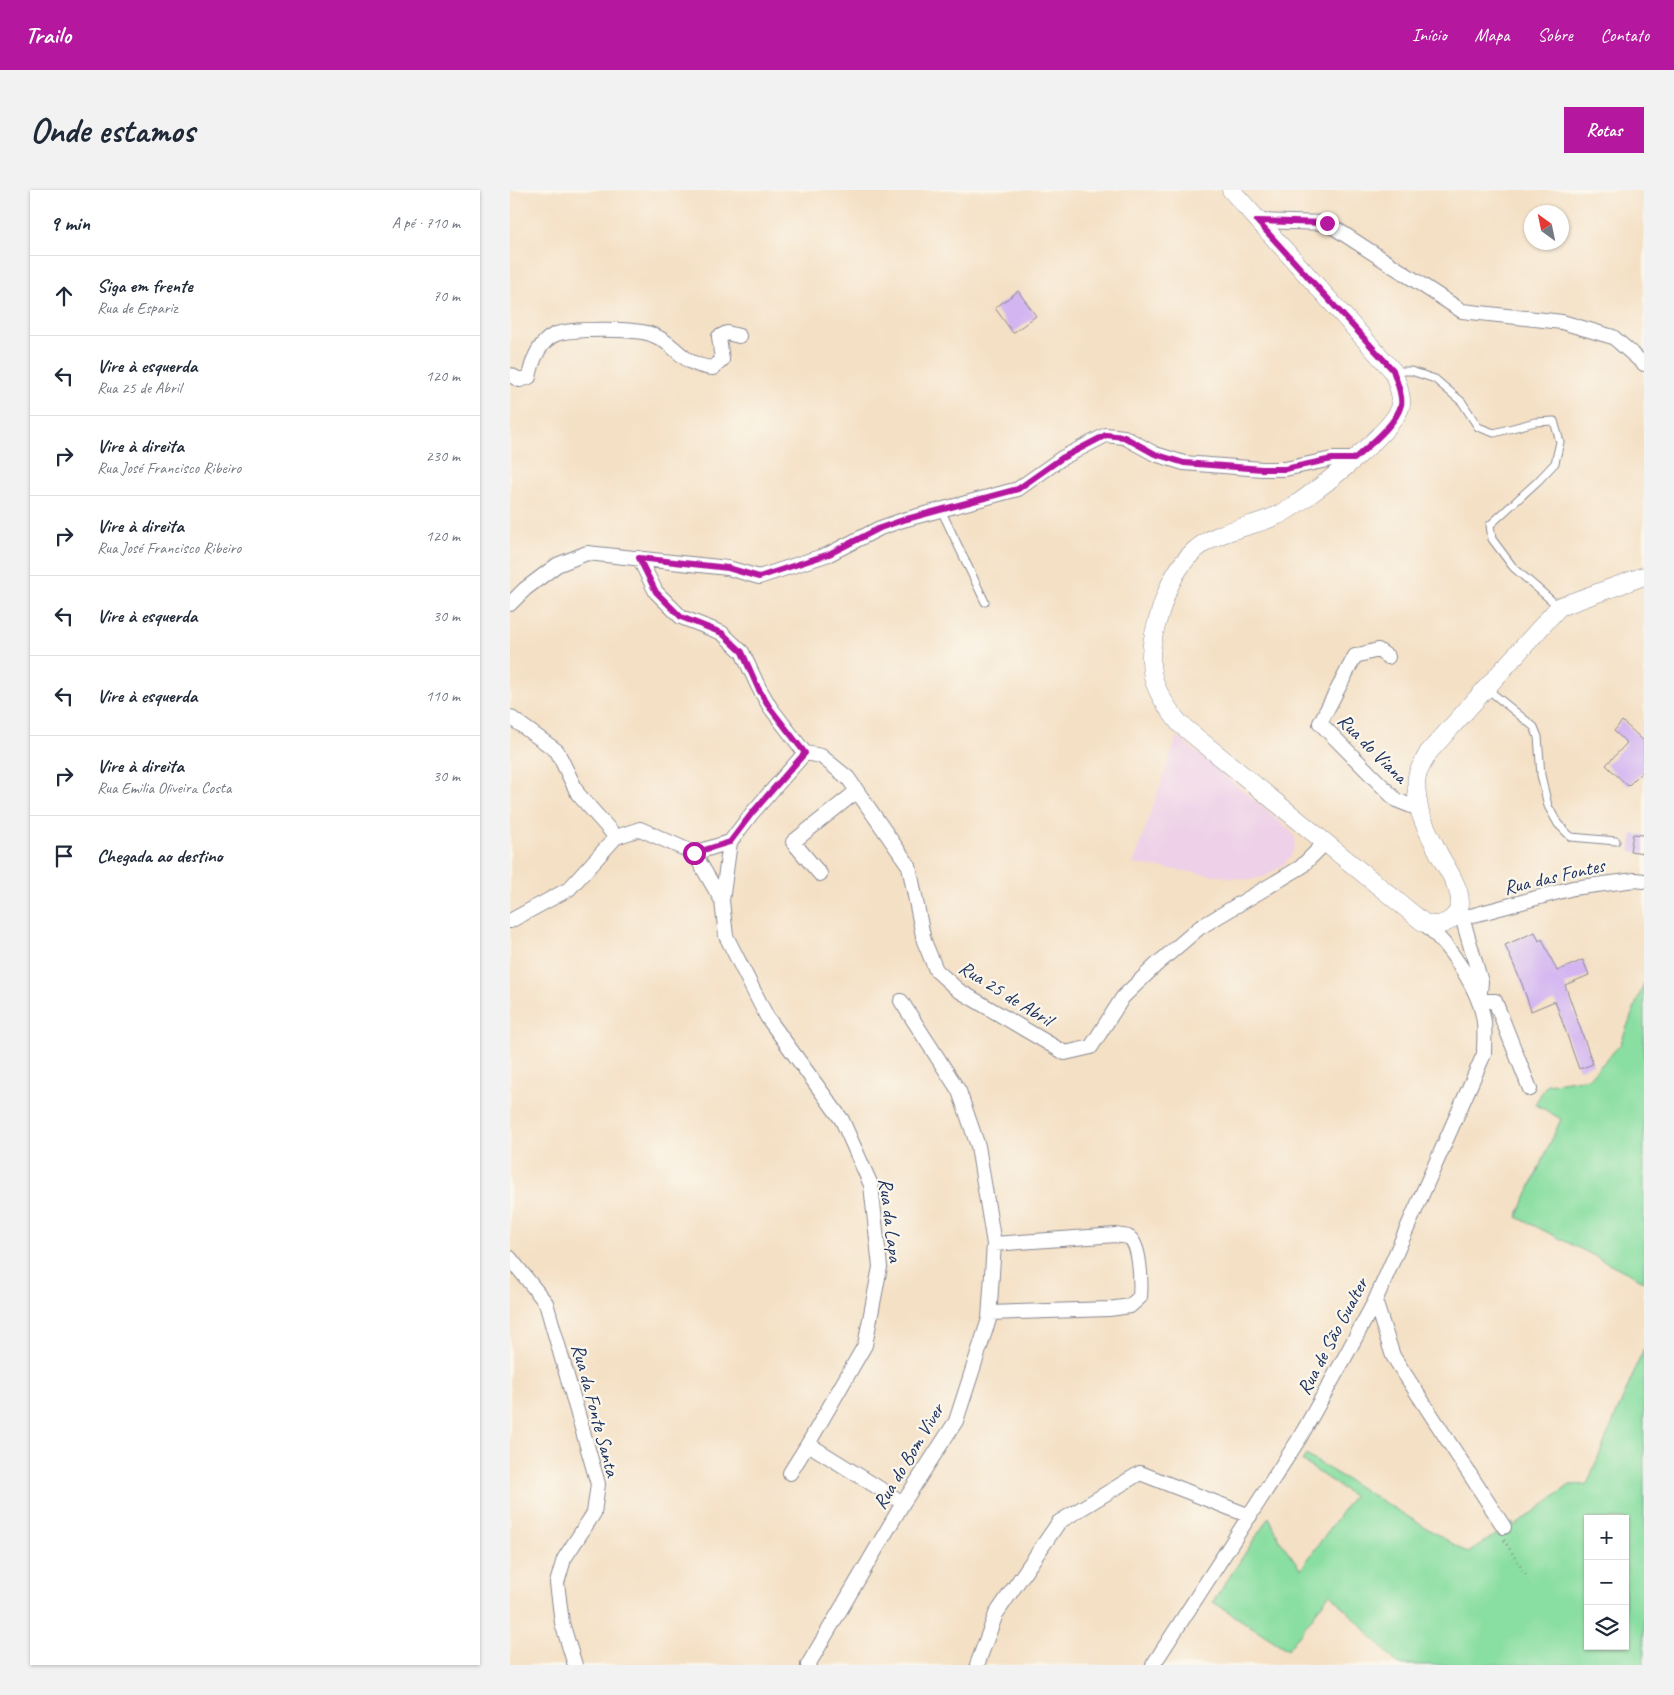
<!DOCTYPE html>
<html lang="pt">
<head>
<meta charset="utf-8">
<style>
	:root { --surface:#fff; --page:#f2f2f3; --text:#1f2937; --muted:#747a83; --line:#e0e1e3; --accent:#b5179e }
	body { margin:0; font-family:Caveat,sans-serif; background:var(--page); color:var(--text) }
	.controls { position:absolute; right:15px; bottom:15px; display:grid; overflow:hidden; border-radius:0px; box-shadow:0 1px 4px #0004 }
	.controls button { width:45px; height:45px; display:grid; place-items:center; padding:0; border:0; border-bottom:1px solid var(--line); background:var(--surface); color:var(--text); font:25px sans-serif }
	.compass { position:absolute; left:1014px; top:15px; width:45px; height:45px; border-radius:50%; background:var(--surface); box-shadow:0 1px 4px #0004; rotate:327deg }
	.stop { position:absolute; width:15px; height:15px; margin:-11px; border:4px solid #b5179e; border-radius:50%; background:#fff }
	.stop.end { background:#b5179e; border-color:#fff; box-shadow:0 1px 5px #0008 }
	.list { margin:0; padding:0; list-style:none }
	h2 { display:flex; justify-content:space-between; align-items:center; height:65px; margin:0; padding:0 20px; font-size:21px }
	h2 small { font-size:16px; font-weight:400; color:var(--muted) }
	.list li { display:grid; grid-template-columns:32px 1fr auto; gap:15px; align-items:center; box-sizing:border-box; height:80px; padding:0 20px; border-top:1px solid var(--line) }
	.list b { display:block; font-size:19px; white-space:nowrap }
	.list p { margin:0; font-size:16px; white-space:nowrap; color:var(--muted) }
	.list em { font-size:16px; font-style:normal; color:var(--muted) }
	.icon { flex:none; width:28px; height:28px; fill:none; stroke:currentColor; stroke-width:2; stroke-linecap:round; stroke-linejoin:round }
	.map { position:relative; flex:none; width:1134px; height:1475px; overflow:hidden; border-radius:0px }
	header { display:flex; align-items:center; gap:30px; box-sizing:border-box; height:70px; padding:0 25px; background:var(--accent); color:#fff }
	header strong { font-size:24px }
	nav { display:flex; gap:28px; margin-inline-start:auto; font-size:18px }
	.intro { display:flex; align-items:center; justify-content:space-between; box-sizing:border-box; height:120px; padding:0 30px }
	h1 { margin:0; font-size:35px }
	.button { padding:12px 22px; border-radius:0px; background:var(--accent); color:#fff; font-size:18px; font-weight:700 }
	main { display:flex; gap:30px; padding:0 30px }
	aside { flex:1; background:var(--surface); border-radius:0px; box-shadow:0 1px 4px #0004 }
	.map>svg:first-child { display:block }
</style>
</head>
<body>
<header>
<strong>Trailo</strong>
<nav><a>Início</a><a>Mapa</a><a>Sobre</a><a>Contato</a></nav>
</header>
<div class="intro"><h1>Onde estamos</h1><a class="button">Rotas</a></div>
<main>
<aside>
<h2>9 min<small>A pé · 710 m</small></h2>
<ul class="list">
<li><svg class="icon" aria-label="ahead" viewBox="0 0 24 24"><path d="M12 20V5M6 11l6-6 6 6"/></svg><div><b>Siga em frente</b><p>Rua de Espariz</p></div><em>70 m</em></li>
<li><svg class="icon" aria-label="left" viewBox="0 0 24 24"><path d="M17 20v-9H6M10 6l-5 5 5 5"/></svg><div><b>Vire à esquerda</b><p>Rua 25 de Abril</p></div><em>120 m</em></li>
<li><svg class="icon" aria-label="right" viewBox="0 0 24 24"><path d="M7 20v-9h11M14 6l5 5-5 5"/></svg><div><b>Vire à direita</b><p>Rua José Francisco Ribeiro</p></div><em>230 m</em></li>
<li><svg class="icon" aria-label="right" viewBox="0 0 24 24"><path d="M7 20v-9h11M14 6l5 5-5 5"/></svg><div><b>Vire à direita</b><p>Rua José Francisco Ribeiro</p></div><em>120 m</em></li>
<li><svg class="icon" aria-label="left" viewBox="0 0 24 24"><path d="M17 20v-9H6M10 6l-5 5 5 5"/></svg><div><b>Vire à esquerda</b></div><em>30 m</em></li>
<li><svg class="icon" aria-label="left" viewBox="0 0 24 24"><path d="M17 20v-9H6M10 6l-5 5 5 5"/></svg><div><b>Vire à esquerda</b></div><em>110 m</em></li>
<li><svg class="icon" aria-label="right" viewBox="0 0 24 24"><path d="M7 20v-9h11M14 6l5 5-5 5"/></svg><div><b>Vire à direita</b><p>Rua Emilia Oliveira Costa</p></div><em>30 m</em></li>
<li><svg class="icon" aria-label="arrive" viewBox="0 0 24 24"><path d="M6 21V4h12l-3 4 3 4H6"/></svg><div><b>Chegada ao destino</b></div></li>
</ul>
</aside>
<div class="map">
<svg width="1134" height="1475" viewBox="0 0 1134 1475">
	<rect width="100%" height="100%" fill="#fbf7ec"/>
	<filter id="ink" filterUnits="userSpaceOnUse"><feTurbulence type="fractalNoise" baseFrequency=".02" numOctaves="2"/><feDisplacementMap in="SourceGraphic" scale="10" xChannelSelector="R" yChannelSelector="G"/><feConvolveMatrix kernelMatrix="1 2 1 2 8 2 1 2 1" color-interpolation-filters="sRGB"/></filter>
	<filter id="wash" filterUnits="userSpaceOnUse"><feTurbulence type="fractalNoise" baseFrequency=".0096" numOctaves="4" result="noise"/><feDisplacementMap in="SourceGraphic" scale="20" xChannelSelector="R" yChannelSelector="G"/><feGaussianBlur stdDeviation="1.12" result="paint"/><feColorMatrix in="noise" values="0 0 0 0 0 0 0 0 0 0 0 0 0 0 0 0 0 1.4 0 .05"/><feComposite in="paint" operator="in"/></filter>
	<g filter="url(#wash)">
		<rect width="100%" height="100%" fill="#f4e0c5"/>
		<path fill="#eed0e8" d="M667 546 781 641 785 647V656L781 666 774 674 754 687 739 690 623 674Z"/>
		<path fill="#89dea1" stroke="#528680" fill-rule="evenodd" d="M1134 793V1091L1007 1027 1051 929 1025 914 1037 894 1079 888 1110 855Z
			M1134 1158V1475H889L820 1403 778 1460 703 1412 759 1327 771 1352 791 1379 843 1306 792 1271 796 1265 958 1363 1003 1333 1005 1336 1060 1295 1077 1294ZM1078 1329H1115V1456H1078Z"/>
		<g id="blocks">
			<path fill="#d3b5f1" d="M508 101 526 126 503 143 485 118Z
				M1112 531 1134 551V580L1118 596 1096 575 1117 553 1104 541Z
				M1123 644 1134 645V663L1120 661Z
				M1025 742 1029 751 1032 749 1047 781 1073 770 1079 785 1055 795 1083 874 1069 879 1045 811 1021 821 1012 794 995 755Z"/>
		</g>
	</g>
	<g filter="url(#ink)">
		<use href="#blocks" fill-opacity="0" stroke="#888892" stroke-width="1"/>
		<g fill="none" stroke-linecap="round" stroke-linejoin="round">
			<defs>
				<path id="service" d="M884 181H901L925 189 952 212 968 237 984 243 1025 232 1044 231 1050 252 1045 273 1028 291 980 335 982 349 1003 377 1049 417
					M431 320 475 412
					M976 498 1024 537 1028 547 1031 585 1038 616 1048 634 1061 647 1106 651"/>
				<path id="minor" d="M747 31 817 33 952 121 1052 132 1103 147 1134 174
					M0 185 10 190 19 187C22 172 28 153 44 145 59 138 127 138 143 145 169 155 170 175 203 178L212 170 209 147 217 143 229 146
					M129 368 146 402 171 427 212 443 232 462 249 498 260 517 295 563 311 566 338 588 399 676 414 751 426 780 448 800 555 863 581 857 613 807 646 775 689 738 791 677 815 653
					M0 414 15 399 47 375 77 363 218 378 249 387 319 364 370 338 393 330 508 299 552 268 596 245 614 247 645 264 674 273 752 279H775L822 269H844
					M878 467 868 460 845 466 810 533 886 610 909 619
					M0 527 47 561 68 604 106 647
					M220 652 212 711 216 746 257 827 332 930 361 995 370 1077 355 1155 298 1254 280 1283
					M184 663 212 711
					M310 684 283 652 347 601
					M950 720 971 792 969 811
					M941 730 964 725 1063 698 1125 690 1134 691
					M0 731 59 699 106 647 130 639 184 663 220 652 242 623 295 563
					M969 811H985L1020 899
					M0 1068 36 1113 88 1294 84 1323 54 1369 47 1393 52 1433 65 1475
					M865 1111 883 1166 994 1337
					M480 1123 599 1119 620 1116 630 1107C631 1094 631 1053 618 1047 615 1046 609 1046 606 1045L484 1054
					M298 1254 393 1313
					M298 1475 393 1313 446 1231 479 1129 484 1054 468 956 449 901 391 811
					M467 1475 486 1424 549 1332 630 1283 740 1326
					M643 1475 789 1249 835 1167 865 1111 974 864C974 854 975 842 974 832 970 799 939 755 914 733"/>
				<path id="tertiary" d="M721 0 883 181C886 191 892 203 891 214 889 239 790 316 766 326 739 338 708 340 685 360 662 380 654 408 646 436 634 478 643 501 670 534L914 733C923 736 932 736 940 730 964 713 938 682 929 664 923 651 912 632 909 618 908 612 905 594 907 587 908 579 915 570 918 563L1049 417 1134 386"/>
			</defs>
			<use href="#service" stroke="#888892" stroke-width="9"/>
			<use href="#minor" stroke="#888892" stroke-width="16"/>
			<use href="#tertiary" stroke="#888892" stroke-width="19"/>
			<path stroke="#888892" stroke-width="2.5" stroke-dasharray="1 4" stroke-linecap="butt" d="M994 1350 1017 1387"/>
			<use href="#service" stroke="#fff" stroke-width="7"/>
			<use href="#minor" stroke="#fff" stroke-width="14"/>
			<use href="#tertiary" stroke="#fff" stroke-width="18"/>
		</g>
	</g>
	<g fill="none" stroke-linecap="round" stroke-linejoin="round" filter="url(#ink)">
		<path stroke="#b5179e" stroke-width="6" d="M184 663 220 652 242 623 295 563 260 518 248 498 232 462 212 443 171 427 146 402 129 368 218 378 249 387 319 364 370 338 393 330 508 299 552 268 596 245 614 247 645 264 674 273 752 279H775L822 269H844C858 256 886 235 891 215 893 205 886 190 883 180L747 31 817 33"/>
	</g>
	<g text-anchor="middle" stroke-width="4.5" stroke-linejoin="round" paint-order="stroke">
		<g font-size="20" fill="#1b2f5e" stroke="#fbf7ec">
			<text transform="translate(863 558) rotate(45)" y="7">Rua do Viana</text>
			<text transform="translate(1044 686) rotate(-13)" y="7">Rua das Fontes</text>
			<text transform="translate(496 803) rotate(32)" y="7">Rua 25 de Abril</text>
			<text transform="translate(381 1030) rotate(83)" y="7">Rua da Lapa</text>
			<text transform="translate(822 1146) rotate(-62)" y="7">Rua de São Gualter</text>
			<text transform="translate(86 1220) rotate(75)" y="7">Rua da Fonte Santa</text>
			<text transform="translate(398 1266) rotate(-59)" y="7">Rua do Bom Viver</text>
		</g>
	</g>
</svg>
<div class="controls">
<button>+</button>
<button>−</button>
<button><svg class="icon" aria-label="layers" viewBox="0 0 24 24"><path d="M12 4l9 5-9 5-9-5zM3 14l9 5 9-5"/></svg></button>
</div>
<svg class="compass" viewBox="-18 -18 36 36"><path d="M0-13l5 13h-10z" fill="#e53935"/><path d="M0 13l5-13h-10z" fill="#747a83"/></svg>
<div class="stop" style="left:184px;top:663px"></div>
<div class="stop end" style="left:817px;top:33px"></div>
</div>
</main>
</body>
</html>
